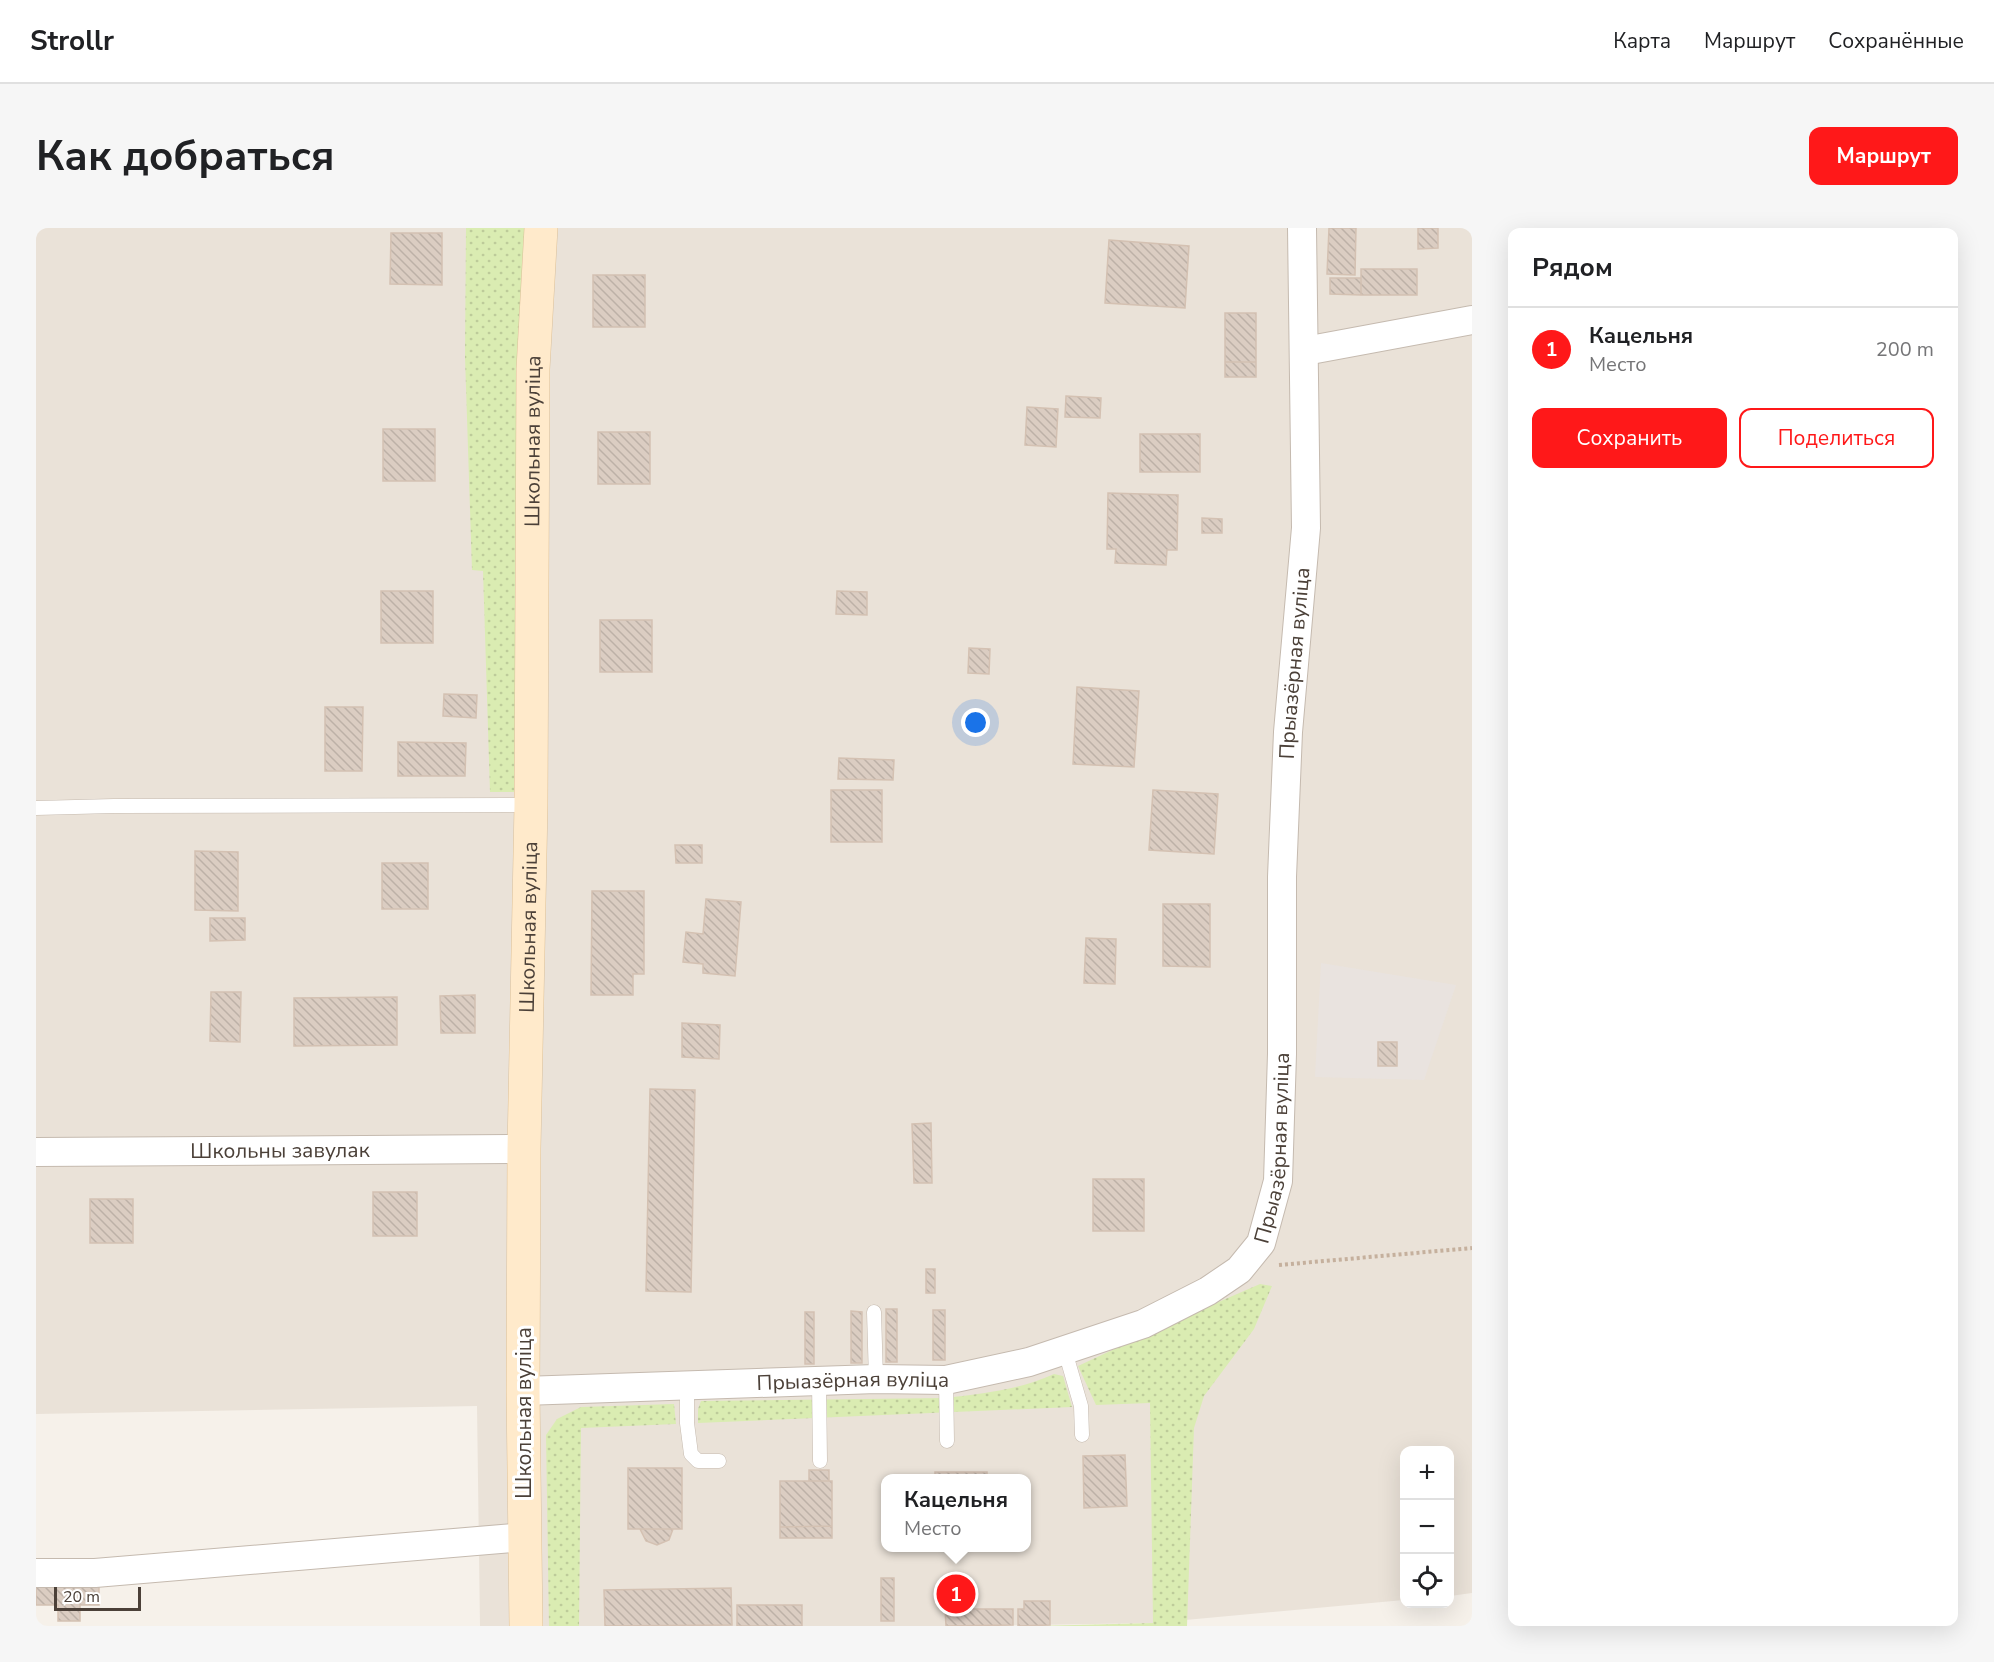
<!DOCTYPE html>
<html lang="ru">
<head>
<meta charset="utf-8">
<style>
	:root { --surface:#fff; --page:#f6f6f6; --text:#202124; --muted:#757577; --line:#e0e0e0; --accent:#ff1819 }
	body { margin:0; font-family:"Nunito Sans",sans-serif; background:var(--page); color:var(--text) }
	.controls { position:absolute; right:18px; bottom:18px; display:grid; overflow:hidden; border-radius:12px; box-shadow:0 6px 24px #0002 }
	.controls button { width:54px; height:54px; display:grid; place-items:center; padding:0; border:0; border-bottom:2px solid var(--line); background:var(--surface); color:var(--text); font:30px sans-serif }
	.scale { position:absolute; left:18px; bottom:15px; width:87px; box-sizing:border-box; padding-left:6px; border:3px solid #4b4038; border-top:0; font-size:16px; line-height:21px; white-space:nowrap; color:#4b4038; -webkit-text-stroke:4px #fff; paint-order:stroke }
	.you { position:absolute; left:940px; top:495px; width:21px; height:21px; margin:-15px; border:4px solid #fff; border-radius:50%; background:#1a73e8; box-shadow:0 0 0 9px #1a73e833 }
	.badge { display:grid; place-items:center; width:39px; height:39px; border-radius:50%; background:var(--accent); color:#fff; font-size:20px; font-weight:700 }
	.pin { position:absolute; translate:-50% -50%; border:3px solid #fff; box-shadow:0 2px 6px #0006 }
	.popup { position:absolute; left:845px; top:1246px; width:150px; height:78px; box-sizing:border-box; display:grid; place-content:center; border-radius:12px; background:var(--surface); filter:drop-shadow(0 2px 4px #0005); font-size:20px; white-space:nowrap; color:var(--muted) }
	.popup b { font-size:22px; color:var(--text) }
	.popup::after { content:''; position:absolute; left:50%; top:100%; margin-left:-12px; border:12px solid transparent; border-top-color:var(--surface) }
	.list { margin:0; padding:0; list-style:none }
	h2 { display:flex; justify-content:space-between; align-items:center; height:78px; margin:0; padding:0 24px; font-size:26px }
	h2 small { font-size:20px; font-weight:400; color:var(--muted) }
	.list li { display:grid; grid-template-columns:39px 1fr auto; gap:18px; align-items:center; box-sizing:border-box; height:84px; padding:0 24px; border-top:2px solid var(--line) }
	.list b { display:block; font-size:22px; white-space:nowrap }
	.list p { margin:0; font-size:20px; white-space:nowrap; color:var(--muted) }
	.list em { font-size:20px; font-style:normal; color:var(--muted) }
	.actions { display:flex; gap:12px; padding:18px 24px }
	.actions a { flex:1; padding:14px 0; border:2px solid var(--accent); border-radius:12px; text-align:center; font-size:21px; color:var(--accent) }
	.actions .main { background:var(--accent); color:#fff }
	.icon { flex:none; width:33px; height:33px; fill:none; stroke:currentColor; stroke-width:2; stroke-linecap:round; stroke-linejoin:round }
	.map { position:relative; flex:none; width:1436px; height:1398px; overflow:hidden; border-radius:12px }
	header { display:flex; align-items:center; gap:36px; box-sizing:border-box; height:84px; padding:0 30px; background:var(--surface); border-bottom:2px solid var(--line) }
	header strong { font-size:28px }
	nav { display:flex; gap:33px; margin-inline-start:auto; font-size:21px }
	.intro { display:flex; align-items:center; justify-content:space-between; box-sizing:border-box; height:144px; padding:0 36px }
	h1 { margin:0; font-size:42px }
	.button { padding:15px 27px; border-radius:12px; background:var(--accent); color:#fff; font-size:21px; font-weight:700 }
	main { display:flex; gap:36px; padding:0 36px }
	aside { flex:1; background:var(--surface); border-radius:12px; box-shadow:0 6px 24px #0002 }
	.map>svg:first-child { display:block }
</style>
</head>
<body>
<header>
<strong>Strollr</strong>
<nav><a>Карта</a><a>Маршрут</a><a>Сохранённые</a></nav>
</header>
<div class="intro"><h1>Как добраться</h1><a class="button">Маршрут</a></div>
<main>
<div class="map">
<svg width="1436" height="1398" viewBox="0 0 1436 1398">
	<defs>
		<pattern id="grass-dots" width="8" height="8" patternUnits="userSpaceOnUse" patternTransform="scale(1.5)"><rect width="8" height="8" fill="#daecb2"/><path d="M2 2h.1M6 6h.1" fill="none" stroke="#bdcb9a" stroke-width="1.8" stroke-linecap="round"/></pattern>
		<pattern id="building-back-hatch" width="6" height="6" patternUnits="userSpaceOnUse" patternTransform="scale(1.5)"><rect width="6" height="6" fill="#dbcdc2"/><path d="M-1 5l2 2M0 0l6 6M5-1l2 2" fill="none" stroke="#bdb1a7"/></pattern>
	</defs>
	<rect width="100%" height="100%" fill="#f6f1ea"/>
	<path fill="#eae2d8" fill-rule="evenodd" d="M0 0H1436V1365L1414 1368V1222H1368V1372L1117 1395 937 1398H444L441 1178 0 1186ZM850 1250H990V1320H850Z"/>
	<path fill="#e9e3df" d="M1285 735 1420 757 1388 852 1279 849Z"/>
	<path fill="url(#grass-dots)" d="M430 0H490L489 564H454L447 343 436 342 429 129Z
		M1224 1056 1236 1058 1218 1101 1168 1168 1158 1200 1151 1398H999L1117 1395 1114 1175 1060 1177 1042 1138 1132 1096Z
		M1018 1146 1027 1148 1036 1179 662 1195V1181L665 1173 910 1170C949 1165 983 1162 1018 1146Z
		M638 1176 640 1196 545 1200 543 1398H513L510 1207 521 1191 545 1179Z"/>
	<path fill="url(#building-back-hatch)" stroke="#d4c1b2" stroke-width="1.5" d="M1293 0H1320L1319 47 1291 46Z
		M1382 0H1402V20L1382 21Z
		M355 5H406V57L354 56Z
		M1073 12 1153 18 1149 80 1069 75Z
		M1325 41H1381V67H1325Z
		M557 47H609V99H557Z
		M1294 50H1325V67L1294 66Z
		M1189 85H1220V134H1189Z
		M1189 134H1220V149H1189Z
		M1030 168 1065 170 1064 190 1029 189Z
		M991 179 1022 181 1020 219 989 217Z
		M347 201H399V253H347Z
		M562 204H614V256H562Z
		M1104 206H1164V244H1104Z
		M1072 265 1142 267 1141 322H1131L1130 337 1079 335 1080 321H1071Z
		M1166 290 1186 291V305H1166Z
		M345 363H397V415H345Z
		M801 363 831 364V387L800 386Z
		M564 392H616V444H564Z
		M933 420 954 421 953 446 932 445Z
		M1041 459 1103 463 1098 539 1037 536Z
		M408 466 441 467 440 490 407 488Z
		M289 479H327L326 543H289Z
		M362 514 430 515 429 548H362Z
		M803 530 858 532 857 552 802 551Z
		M795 562H846V614H795Z
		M1117 562 1182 566 1178 626 1113 622Z
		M639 617H666V635H640Z
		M159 623 202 624V683L159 682Z
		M346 635H392V681H346Z
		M556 663H608V746H597V767H555Z
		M670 671 705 674 699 748 667 745V736L647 734 650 704 667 706Z
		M1127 676H1174V739L1127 738Z
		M174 690H209V712L174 713Z
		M1050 710 1080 711 1079 756 1048 755Z
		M175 764H205L204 814 174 813Z
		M439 767V805H405L404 768Z
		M361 769V817L258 818V770Z
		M646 795 684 797 683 831 646 829Z
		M1342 814H1361V838H1342Z
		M614 861 659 862 655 1064 610 1063Z
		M895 895 896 955H878L876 896Z
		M1057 951H1108V1003H1057Z
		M337 964H381V1008H337Z
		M54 971H97V1015H54Z
		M890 1041H899V1065H890Z
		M850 1081H861V1134H850Z
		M897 1082H909V1132H897Z
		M815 1083 826 1084V1135H815Z
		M769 1084H778V1136H769Z
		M1089 1227 1091 1278 1048 1280 1047 1228Z
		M592 1240H646V1301H592Z
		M773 1242H793V1253H773Z
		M899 1244H951V1250H899Z
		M744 1253H796V1298L744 1299Z
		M796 1298V1310H744V1299Z
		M604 1301H637L633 1312 621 1317 610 1313Z
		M845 1350H858V1393H845Z
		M934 1351 935 1380 906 1381 905 1352Z
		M0 1352H63V1377H44V1393H22V1377H0Z
		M695 1360 696 1397 569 1398 568 1362Z
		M988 1373H1014V1397L982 1398V1381H988Z
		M701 1377H766V1398H701Z
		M909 1381H977V1397L910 1398Z"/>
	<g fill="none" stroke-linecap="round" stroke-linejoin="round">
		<defs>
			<path id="service" d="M0 580 78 578 495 577
				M838 1084 840 1151
				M1029 1123 1045 1178 1046 1207
				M910 1152 911 1213
				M783 1153 784 1233
				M651 1156V1195L655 1226 662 1233H683"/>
			<g id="minor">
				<path d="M1269 123 1436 92"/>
				<path id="s1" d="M0 924 488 921"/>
				<path id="s2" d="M487 1163 840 1151 910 1152 993 1134 1107 1096 1172 1063 1203 1042 1225 1015 1242 953 1246 826V649L1252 504 1270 300 1266 0"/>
				<path d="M0 1345H59L489 1309"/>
			</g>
			<g id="secondary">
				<path id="s3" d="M490 1398 487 1163 488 921 495 577 497 141 505 0"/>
			</g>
		</defs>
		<use href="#service" stroke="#c5baaf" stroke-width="15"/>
		<use href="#minor" stroke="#c5baaf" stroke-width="30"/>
		<use href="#secondary" stroke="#dbc09a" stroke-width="34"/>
		<path stroke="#c5b09d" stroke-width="4" stroke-dasharray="3 3" stroke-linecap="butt" d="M1243 1037 1436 1020"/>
		<use href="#service" stroke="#fff" stroke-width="14"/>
		<use href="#minor" stroke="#fff" stroke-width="28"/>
		<use href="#secondary" stroke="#ffeacb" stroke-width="33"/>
	</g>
	<g text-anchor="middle" stroke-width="6" stroke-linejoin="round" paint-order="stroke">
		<g font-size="21" fill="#4b4038" stroke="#fff">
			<text dy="7" stroke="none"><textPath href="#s3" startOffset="1185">Школьная вуліца</textPath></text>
			<text dy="7" stroke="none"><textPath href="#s2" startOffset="1356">Прыазёрная вуліца</textPath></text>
			<text dy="7" stroke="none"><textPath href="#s3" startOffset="699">Школьная вуліца</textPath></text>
			<text dy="7" stroke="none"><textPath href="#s2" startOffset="870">Прыазёрная вуліца</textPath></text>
			<text dy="7" stroke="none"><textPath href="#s1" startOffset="244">Школьны завулак</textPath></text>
			<text dy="7" stroke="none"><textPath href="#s2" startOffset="330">Прыазёрная вуліца</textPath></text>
			<text transform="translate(488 1185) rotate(-90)" y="7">Школьная вуліца</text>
		</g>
	</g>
</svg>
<div class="controls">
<button>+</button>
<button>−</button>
<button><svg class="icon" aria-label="locate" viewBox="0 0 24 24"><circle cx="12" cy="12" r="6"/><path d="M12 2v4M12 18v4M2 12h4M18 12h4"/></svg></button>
</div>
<div class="scale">20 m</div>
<div class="you"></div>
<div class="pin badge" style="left:920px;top:1366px">1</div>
<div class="popup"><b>Кацельня</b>Место</div>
</div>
<aside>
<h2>Рядом<small></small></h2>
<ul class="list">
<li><span class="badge">1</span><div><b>Кацельня</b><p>Место</p></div><em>200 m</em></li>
</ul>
<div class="actions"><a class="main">Сохранить</a><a>Поделиться</a></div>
</aside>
</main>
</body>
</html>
